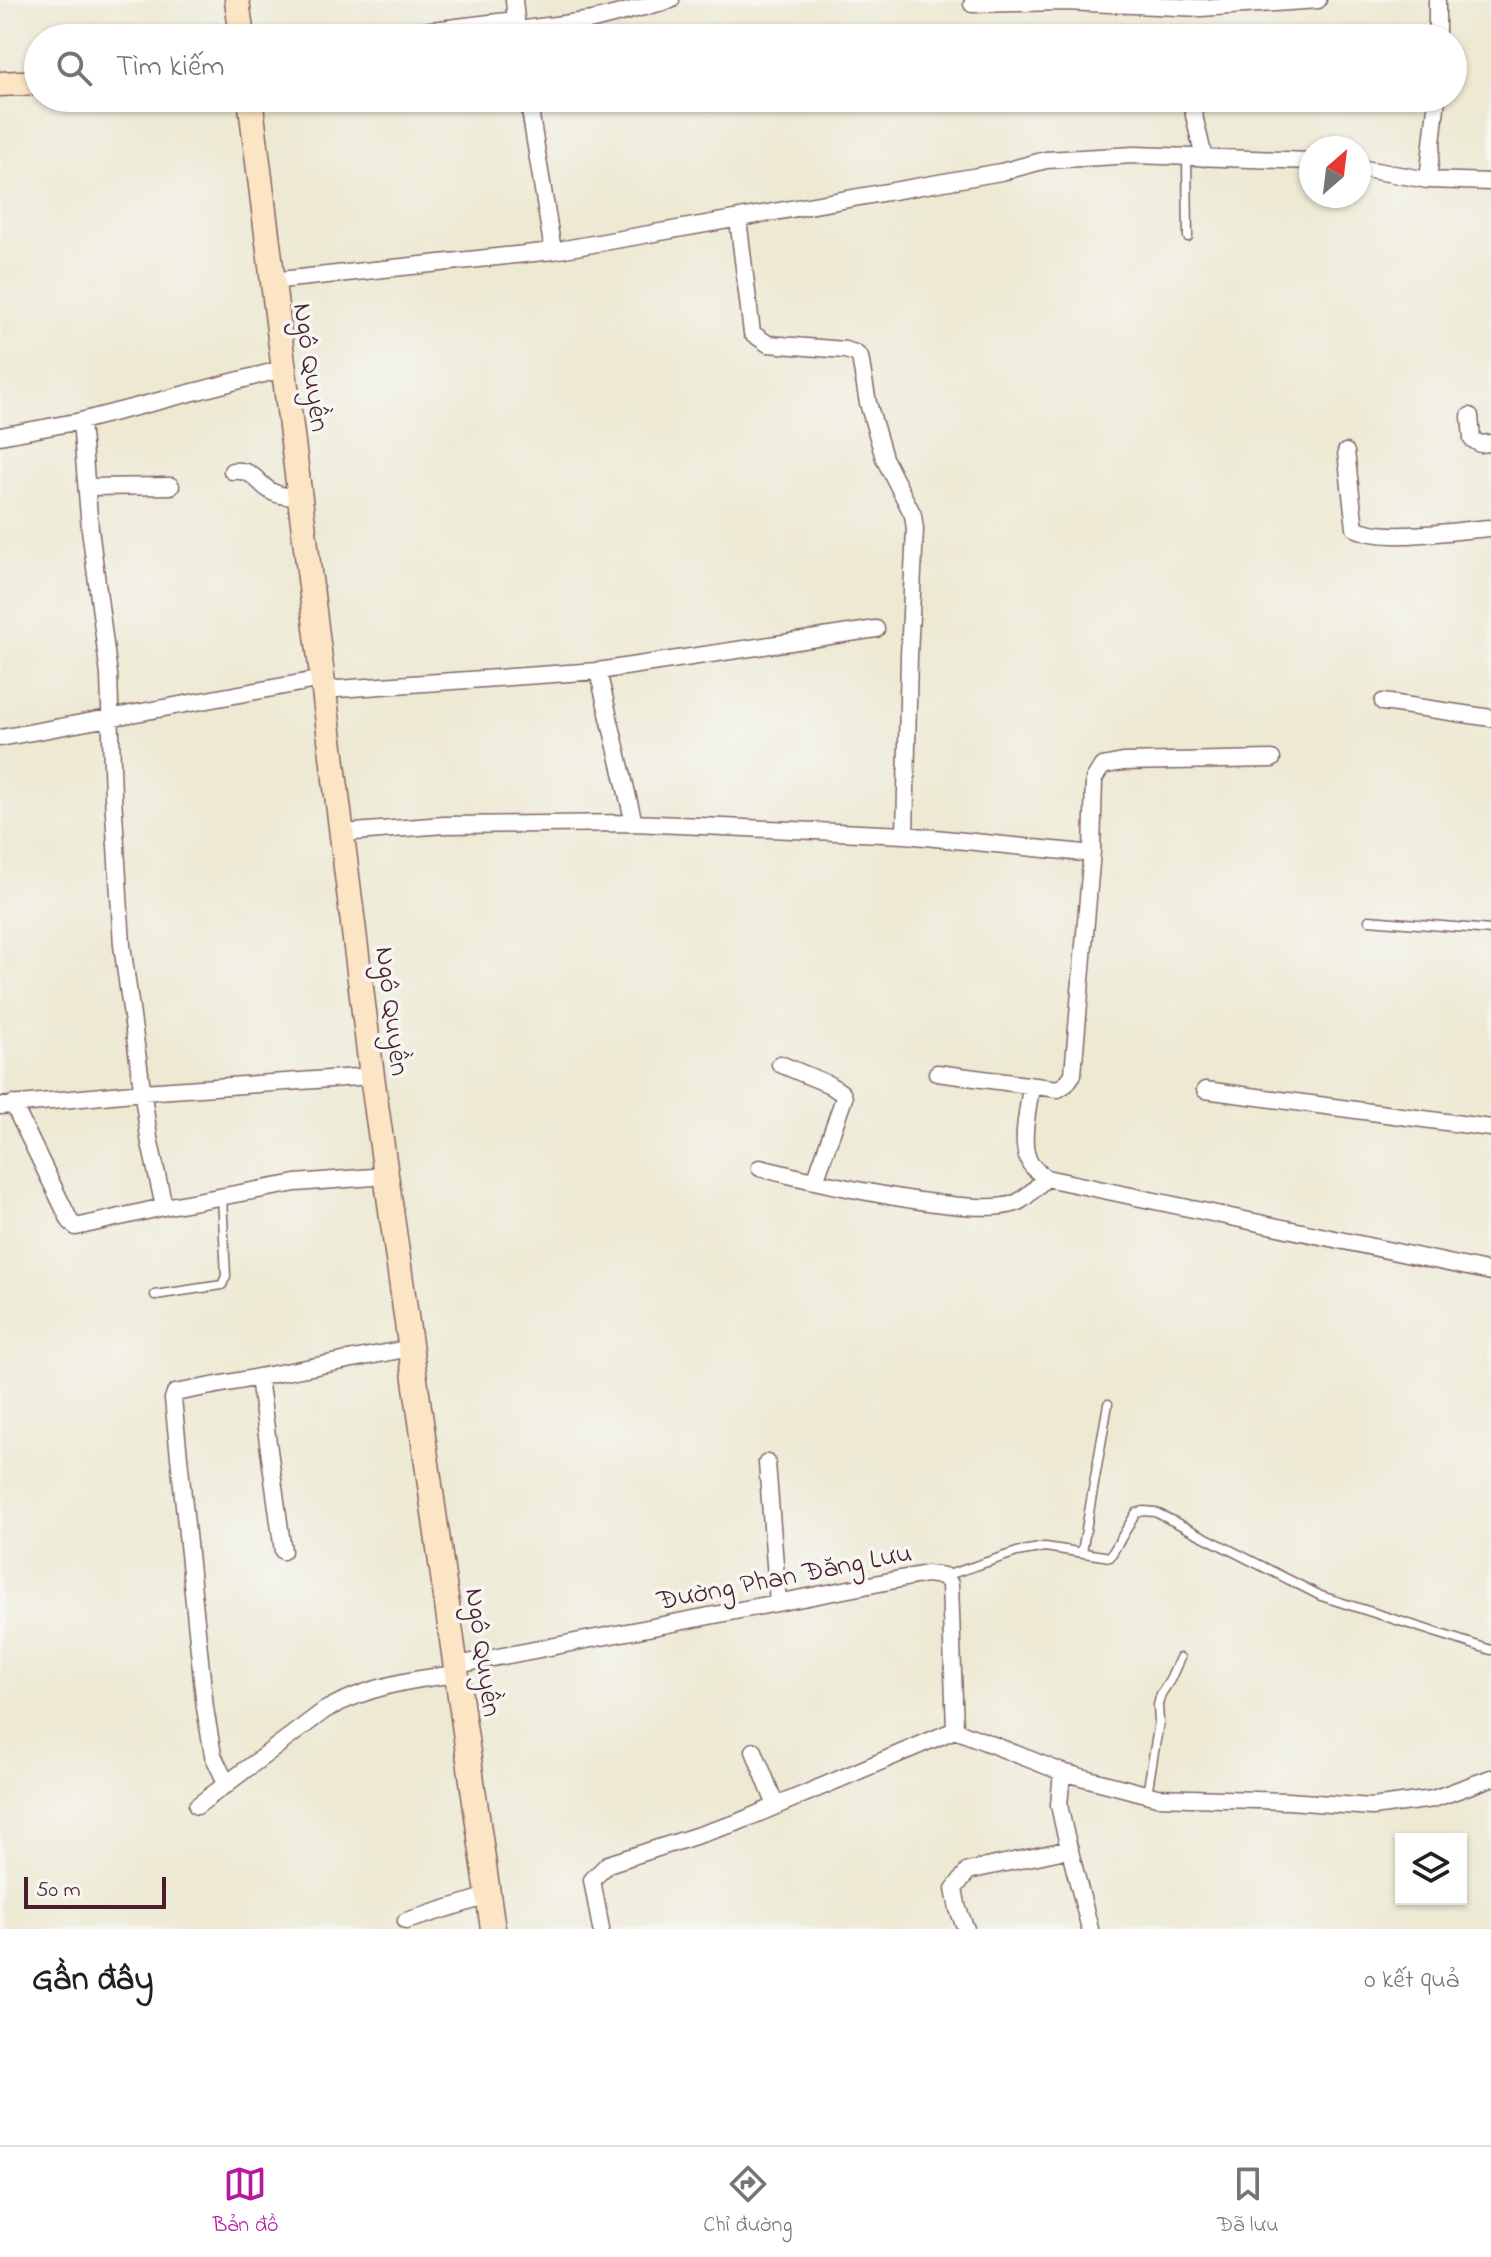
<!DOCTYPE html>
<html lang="vi">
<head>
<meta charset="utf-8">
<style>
	:root { --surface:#fff; --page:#f2f2f2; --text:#202124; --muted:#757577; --line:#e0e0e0; --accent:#b5179e }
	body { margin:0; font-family:"Indie Flower",sans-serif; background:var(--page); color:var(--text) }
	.controls { position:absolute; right:24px; bottom:24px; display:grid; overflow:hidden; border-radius:0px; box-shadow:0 2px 6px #0004 }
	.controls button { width:72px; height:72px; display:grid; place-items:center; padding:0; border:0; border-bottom:2px solid var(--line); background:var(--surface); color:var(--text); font:40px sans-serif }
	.compass { position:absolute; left:1299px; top:136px; width:72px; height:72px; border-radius:50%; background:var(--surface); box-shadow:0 2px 6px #0004; rotate:28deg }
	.scale { position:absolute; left:24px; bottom:20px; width:142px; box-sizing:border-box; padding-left:8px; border:4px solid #4a1f2b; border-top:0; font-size:22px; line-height:28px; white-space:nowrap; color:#4a1f2b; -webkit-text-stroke:6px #f6f6f2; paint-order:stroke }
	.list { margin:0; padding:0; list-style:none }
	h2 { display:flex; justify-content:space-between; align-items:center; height:104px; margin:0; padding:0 32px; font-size:34px }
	h2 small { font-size:26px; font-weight:400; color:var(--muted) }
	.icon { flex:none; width:44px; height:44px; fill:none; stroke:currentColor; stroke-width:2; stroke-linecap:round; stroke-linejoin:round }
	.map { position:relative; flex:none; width:1491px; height:1929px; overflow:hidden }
	.search { position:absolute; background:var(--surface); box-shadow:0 2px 6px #0004; left:24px; right:24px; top:24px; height:88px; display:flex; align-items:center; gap:20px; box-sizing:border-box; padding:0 28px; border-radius:44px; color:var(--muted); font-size:30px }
	.sheet { height:216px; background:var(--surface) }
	nav { display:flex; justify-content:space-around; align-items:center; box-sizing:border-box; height:112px; border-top:2px solid var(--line); background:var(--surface); font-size:22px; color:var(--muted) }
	nav a { display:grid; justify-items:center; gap:4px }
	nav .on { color:var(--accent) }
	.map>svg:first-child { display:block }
</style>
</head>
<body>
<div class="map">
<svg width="1491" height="1929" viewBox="0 0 1491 1929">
	<rect width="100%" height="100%" fill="#f6f6f2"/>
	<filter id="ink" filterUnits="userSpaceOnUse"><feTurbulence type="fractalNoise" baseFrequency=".0125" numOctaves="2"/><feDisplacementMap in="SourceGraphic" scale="16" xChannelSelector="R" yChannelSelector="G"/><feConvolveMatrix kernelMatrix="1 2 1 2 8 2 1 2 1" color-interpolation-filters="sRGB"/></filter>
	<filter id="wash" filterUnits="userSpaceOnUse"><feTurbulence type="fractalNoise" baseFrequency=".006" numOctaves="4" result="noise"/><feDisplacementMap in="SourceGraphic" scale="32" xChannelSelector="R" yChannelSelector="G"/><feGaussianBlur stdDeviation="1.8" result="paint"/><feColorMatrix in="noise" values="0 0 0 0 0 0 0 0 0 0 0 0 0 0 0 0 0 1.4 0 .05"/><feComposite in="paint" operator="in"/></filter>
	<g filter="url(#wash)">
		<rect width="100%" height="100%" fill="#ede9d3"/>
	</g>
	<g filter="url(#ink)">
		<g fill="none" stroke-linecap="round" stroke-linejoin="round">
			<defs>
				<path id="lane" d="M1187 157 1188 237
					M1369 920 1491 930
					M155 1295 222 1285 226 1276 222 1197
					M1082 1552 1108 1404
					M945 1576 1017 1552 1045 1547 1110 1557 1136 1513 1144 1511 1155 1512 1321 1596 1491 1650
					M1147 1794 1159 1722 1158 1705 1161 1694 1170 1680 1180 1658"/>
				<path id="street" d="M514 0 517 30
					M972 4 1065 2 1201 8 1318 0
					M517 30 593 20 671 0
					M366 38 515 20
					M1437 38V0
					M528 98 553 251
					M1193 111 1204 158
					M1359 168 1428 180 1491 182
					M1428 180 1437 98
					M738 219 752 333 768 344 845 350 855 353 860 357 868 403 884 458 913 515 915 529 909 656 905 835
					M271 281 553 251 1001 172 1046 160 1134 155 1311 161
					M1470 416 1472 439 1480 444 1491 443
					M81 421 90 529 109 675 113 796 122 945 149 1138 164 1207
					M0 436 81 421 283 369
					M1346 452 1355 528C1386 543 1454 530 1491 528
					M232 471C264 467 255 500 300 496
					M87 487 171 486
					M598 671 634 823
					M323 690 598 671 876 629
					M1383 702 1491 718
					M0 738 322 679
					M342 833 444 825 634 823 905 835 1084 853 1092 851 1073 1074 1066 1084 1058 1089 937 1073
					M1092 851 1094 779 1102 766 1123 762 1272 759
					M780 1064 828 1084 842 1093 844 1098 815 1181
					M1031 1086C1029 1107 1020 1139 1028 1159 1031 1168 1039 1172 1046 1178L1491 1272
					M1205 1090 1491 1128
					M13 1104 70 1221 76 1227 164 1207 296 1183 386 1176
					M0 1106 143 1092 372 1076
					M760 1168C807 1180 981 1221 1018 1202 1028 1197 1038 1185 1046 1178
					M259 1378 283 1551
					M767 1463 778 1602
					M457 1665 926 1574 944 1576 950 1584 955 1730 1062 1772 1157 1797 1288 1801 1372 1807 1433 1799 1491 1778
					M754 1751 776 1806
					M1062 1772 1059 1805 1064 1828 1090 1929
					M227 1785 213 1755 205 1708 173 1399 175 1393 411 1348
					M197 1806 325 1710C367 1687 411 1679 458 1674
					M406 1921 488 1896
					M601 1929 592 1880 608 1864 736 1823 955 1730
					M966 1929 958 1909 954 1889 968 1871 1070 1849"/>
				<path id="secondary" d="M237 0 242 38
					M0 84 38 82
					M250 98 372 1076 493 1929"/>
			</defs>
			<use href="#lane" stroke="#836666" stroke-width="11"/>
			<use href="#street" stroke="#836666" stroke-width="19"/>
			<use href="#secondary" stroke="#836666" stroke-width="27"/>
			<use href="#lane" stroke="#fff" stroke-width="8"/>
			<use href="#street" stroke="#fff" stroke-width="16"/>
			<use href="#secondary" stroke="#fce5c4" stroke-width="24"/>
		</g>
	</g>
	<g text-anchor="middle" stroke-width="7" stroke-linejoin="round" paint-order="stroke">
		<g font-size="28" fill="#4a1f2b" stroke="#f6f6f2">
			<text transform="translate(313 367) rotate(82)" y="10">Ngô Quyền</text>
			<text transform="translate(394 1011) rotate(83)" y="10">Ngô Quyền</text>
			<text transform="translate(784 1575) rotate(-11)" y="10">Đường Phan Đăng Lưu</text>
			<text transform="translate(485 1652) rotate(82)" y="10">Ngô Quyền</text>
		</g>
	</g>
</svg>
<div class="controls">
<button><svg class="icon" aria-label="layers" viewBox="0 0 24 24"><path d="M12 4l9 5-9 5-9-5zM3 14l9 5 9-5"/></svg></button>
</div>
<svg class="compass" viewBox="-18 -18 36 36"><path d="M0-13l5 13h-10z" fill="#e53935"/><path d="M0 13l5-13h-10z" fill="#757577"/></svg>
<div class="scale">50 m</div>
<div class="search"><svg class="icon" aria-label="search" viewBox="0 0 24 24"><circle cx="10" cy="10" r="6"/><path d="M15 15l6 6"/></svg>Tìm kiếm</div>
</div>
<section class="sheet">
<h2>Gần đây<small>0 kết quả</small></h2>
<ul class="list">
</ul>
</section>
<nav>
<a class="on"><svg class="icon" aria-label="map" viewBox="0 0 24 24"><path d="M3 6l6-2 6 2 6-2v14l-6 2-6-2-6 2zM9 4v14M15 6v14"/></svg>Bản đồ</a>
<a><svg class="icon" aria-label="directions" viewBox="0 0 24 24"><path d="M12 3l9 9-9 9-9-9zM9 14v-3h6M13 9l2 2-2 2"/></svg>Chỉ đường</a>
<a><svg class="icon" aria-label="saved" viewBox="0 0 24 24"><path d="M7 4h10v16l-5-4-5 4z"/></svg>Đã lưu</a>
</nav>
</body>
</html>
